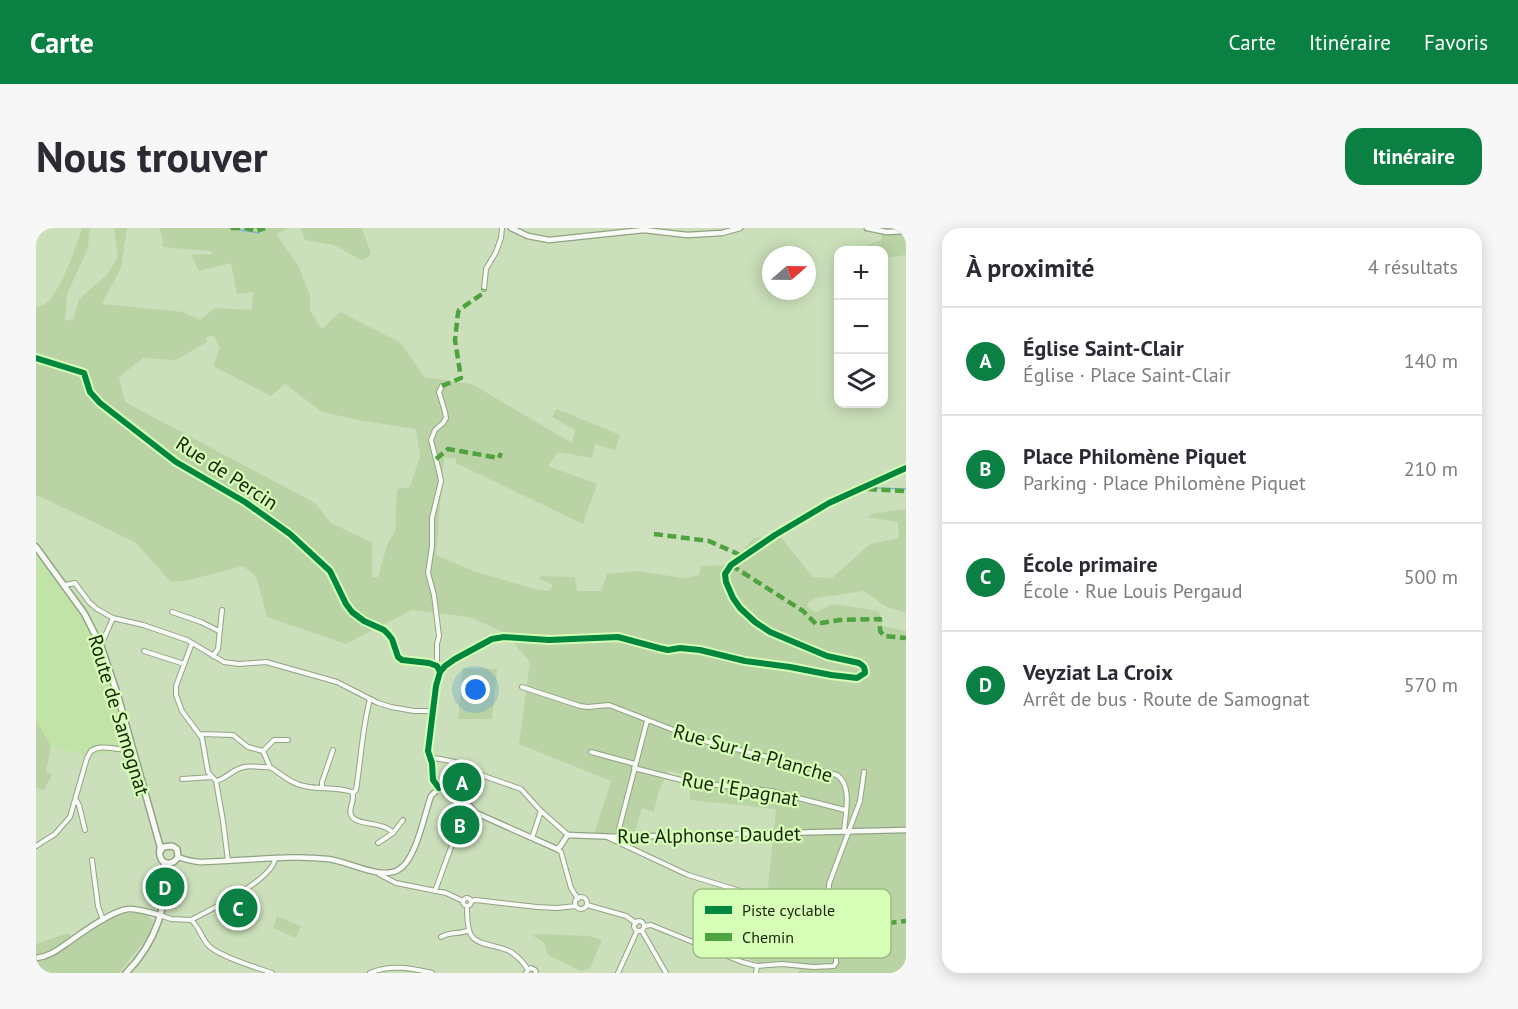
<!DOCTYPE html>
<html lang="fr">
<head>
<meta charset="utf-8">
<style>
	:root { --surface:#fff; --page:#f7f7f7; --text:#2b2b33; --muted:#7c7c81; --line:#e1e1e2; --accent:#0b8043 }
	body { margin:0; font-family:"PT Sans",sans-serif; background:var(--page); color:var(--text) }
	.controls { position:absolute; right:18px; top:18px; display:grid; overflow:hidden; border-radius:12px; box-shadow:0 3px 15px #0003 }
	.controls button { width:54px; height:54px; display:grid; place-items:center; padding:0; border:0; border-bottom:2px solid var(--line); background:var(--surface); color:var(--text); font:30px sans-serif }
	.compass { position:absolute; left:726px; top:18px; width:54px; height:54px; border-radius:50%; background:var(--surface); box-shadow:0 3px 15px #0003; rotate:70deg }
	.you { position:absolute; left:440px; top:462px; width:21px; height:21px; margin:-15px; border:4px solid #fff; border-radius:50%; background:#1a73e8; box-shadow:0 0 0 9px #1a73e833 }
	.badge { display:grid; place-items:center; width:39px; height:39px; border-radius:50%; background:var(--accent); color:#fff; font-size:20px; font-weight:700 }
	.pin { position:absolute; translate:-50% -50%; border:3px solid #fff; box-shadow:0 2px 6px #0006 }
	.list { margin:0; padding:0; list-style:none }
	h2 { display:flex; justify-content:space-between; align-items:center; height:78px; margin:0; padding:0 24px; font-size:26px }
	h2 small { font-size:20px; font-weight:400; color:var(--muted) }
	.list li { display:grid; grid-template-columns:39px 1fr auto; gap:18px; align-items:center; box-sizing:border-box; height:108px; padding:0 24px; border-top:2px solid var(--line) }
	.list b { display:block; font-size:22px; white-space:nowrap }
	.list p { margin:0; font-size:20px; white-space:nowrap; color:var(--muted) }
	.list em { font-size:20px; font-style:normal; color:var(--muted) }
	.icon { flex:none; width:33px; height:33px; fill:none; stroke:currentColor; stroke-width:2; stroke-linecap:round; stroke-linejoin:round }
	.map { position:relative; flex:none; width:870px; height:745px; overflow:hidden; border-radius:18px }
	header { display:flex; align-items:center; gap:36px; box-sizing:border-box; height:84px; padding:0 30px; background:var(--accent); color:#fff }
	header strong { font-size:28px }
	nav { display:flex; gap:33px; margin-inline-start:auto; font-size:21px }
	.intro { display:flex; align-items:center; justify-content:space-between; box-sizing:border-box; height:144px; padding:0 36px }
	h1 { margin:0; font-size:42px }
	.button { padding:15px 27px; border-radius:18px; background:var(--accent); color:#fff; font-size:21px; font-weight:700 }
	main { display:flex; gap:36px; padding:0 36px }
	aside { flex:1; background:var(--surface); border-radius:18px; box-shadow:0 3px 15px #0003 }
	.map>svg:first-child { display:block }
</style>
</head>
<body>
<header>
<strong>Carte</strong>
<nav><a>Carte</a><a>Itinéraire</a><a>Favoris</a></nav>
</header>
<div class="intro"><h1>Nous trouver</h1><a class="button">Itinéraire</a></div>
<main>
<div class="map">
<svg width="870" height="745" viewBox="0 0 870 745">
	<rect width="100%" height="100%" fill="#cbe0ba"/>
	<path fill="#c2e3a8" d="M0 311 55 386 70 419 100 518 96 523 48 527 15 518 0 492Z"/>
	<path fill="#b9d3a5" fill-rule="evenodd" d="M46 0H54L52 20 31 66 29 93 37 91 39 86 43 71 71 47 82 29 78 0H91L85 40 66 76 147 84 164 92 179 80 216 82 217 64 201 66 195 35 163 43 155 27 176 26 175 23 127 19 126 9 123 0H253L240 6 262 37 274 67V83L286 101 304 84 365 115 388 149 436 156 536 215 539 202 516 189 521 181 584 207 579 222 559 216 556 230 522 224 512 238 561 256 547 296 420 235V230H408L400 326 402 328 440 344 502 362 513 363 517 357 502 350 506 348 539 349 541 363H565L571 346 601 343 647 350 663 347 665 338 693 337 718 310 744 308 777 349 796 350 834 316 863 310 862 294 831 289 839 285 870 281V385L851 379 828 363 780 370 773 374 771 379 780 384 797 376 843 383 846 398 870 403V745H762L763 741 723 735 682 719 684 704 718 716 731 668 740 581 654 572V548L632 543 622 566 618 584 606 580 599 604 558 606 575 553 483 516 494 434 469 405 434 389 376 382 310 416 231 389 220 348 207 338 153 352 135 354 99 314 3 268H0V79C1 79 8 77 9 76 23 67 41 17 46 0ZM178 108 184 120 177 138 235 168 249 156 286 184 327 193 380 201 384 228 374 259 361 261 359 303 351 317 342 349H336V315L295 295 279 275 89 174 83 149 107 130 140 132 171 114 170 109Z
		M265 0H326L335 26 327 33 298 17 269 12Z
		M846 0H870V27L848 30V22H837L831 17 846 12Z
		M427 440 461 441 456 491H422Z
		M0 492 15 518 10 544 16 547 8 562 0 560Z
		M95 685H107L117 692 112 708 83 745H0V716L32 705 38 712 82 686Z
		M241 688 265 698 260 710 237 700Z
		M497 706 553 708 566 712 554 740 545 743 512 727 508 715 496 707Z"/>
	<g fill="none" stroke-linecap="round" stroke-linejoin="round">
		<path stroke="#7fb2d7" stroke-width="1.5" d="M193 0 223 5
			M838 260 870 261"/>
		<defs>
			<path id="minor" d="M448 61 450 41 460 24 465 10 466 0
				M0 130 48 145 54 164 64 175 140 234 209 274 254 306 294 343 310 376 316 384 328 393 348 402 352 406 356 411 362 429 366 432 393 435 401 438 404 444
				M29 357 39 355 53 374 61 381 77 390 107 397 151 412 188 434 203 436 230 434 301 454 342 475 355 479 378 483H391L397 486
				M136 384 165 394 183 403
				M156 415 140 458V467L146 483 166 510 172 544 180 553 187 593 192 633
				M65 417 77 390
				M108 423 148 436
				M177 428 182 421 186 382
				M401 438V416L403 408 398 367 392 345 396 318V290L405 253 403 243 395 212 399 202 407 195 410 190 409 184 403 164 406 158
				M486 459 544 478 552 479 573 477 661 511 801 547C817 558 809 586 808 604
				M164 506 197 507 212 519 227 523 234 539
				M227 523 238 512H252
				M555 524 599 536
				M393 529C411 533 427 532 439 548L445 547 485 561 505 583 532 607
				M598 540 653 554 735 563 809 582
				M146 551 176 549
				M180 553C190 551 197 541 208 539 216 537 225 540 234 539 244 545 255 556 268 558 283 562 300 558 316 564 320 572 312 579 315 587 319 598 348 593 357 605
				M286 559V554L297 522
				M403 560 397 552 396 535 392 523 400 458 404 444 409 438 419 431 456 411 468 409 513 412 582 409 623 420 632 422 644 420 664 422 709 433 754 439 795 447 821 450 829 445C829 440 828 438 823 435L791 428 734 404 719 394 704 380 697 370 690 354 689 346 695 337 739 307 793 275 870 240
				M317 565 320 562C325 532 326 501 334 471
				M425 568 439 548
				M40 572 43 577 49 602
				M571 609 652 647 724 669 778 678 795 687 799 692
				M583 609V601L611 493
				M496 610 505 583
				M342 615 357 605 367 592
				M0 618 19 606 34 589 51 530 55 523C67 515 82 524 96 521
				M521 621 525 624 535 660 542 671
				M56 632 62 678 67 692
				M343 646 360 655 410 665 427 673
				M399 663 421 603 432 577
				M539 675a6 6 0 1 1 12 0a6 6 0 1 1-12 0Z
				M427 674a4 4 0 1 1 8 0a4 4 0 1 1-8 0Z
				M435 673 440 672 501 679 521 680 540 678
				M551 677 590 688 600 695
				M431 678C431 687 431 700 435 707 441 718 464 717 475 724 481 728 488 735 492 742
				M124 687 135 691 155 692C164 699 165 711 174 719 188 730 219 739 236 745
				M799 691 805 675 793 664V656L824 573 828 544
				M155 692C174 682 236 652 239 631
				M598 698a5 5 0 1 1 10 0a5 5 0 1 1-10 0Z
				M609 698 615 697 706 734 721 738 746 736 777 739 798 738 800 735V697L799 692
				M606 703 630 745
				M405 709C416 703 423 707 433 702
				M334 745C353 736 376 740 396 745
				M490 745 492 742 495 740 499 742 500 745
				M582 745 601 703
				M720 745 721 738"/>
			<path id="tertiary" d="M475 0 492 8 513 12 608 2 651 7 686 5 704 0
				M831 0 851 4 870 3
				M142 629C162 636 167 634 187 633 221 632 257 627 292 631 312 633 344 652 362 642 380 633 388 587 395 568L403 560 407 559 414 561 425 568 440 585 521 621C526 618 528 611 532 607L583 609 870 602
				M0 730C12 729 20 723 30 716 44 706 75 683 92 681 102 680 114 685 124 687"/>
			<path id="secondary" d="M0 319 48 385 65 418 81 465 124 618C124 622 123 625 124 628 127 639 138 636 142 629L141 621 136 618 127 619 124 624
				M90 745C119 716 134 675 128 634"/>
		</defs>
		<use href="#minor" stroke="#92a285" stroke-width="6"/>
		<use href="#tertiary" stroke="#92a285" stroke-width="7"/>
		<use href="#secondary" stroke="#92a285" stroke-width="8"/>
		<use href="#minor" stroke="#f7faf5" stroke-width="4"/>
		<use href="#tertiary" stroke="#f7faf5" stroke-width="4.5"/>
		<use href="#secondary" stroke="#f7faf5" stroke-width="5"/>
		<path stroke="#4ea33e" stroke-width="4.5" stroke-dasharray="9 4.5" stroke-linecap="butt" d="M195 0H210L220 3 229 0
			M406 158 425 150 419 112 422 85 423 82 446 66 448 61
			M400 231 412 221 463 230 465 225
			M832 261 870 263
			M618 306 673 313 702 326 706 330
			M695 337 767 383 780 396 804 392 844 391V403L848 408 870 410
			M799 692C825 704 843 695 870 693"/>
		<defs>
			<path id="cycleway" d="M0 130 48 145 54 164 64 175 140 234 209 274 254 306 294 343 310 376 316 384 328 393 348 402 352 406 356 411 362 429 366 432 393 435 401 438 404 444
				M403 560 397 552 396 535 392 523 400 458 404 444 409 438 419 431 456 411 468 409 513 412 582 409 623 420 632 422 644 420 664 422 709 433 754 439 795 447 821 450 829 445C829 440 828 438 823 435L791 428 734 404 719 394 704 380 697 370 690 354 689 346 695 337 739 307 793 275 870 240"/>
		</defs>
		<use href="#cycleway" stroke="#d6feb7" stroke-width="10"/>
		<use href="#cycleway" stroke="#00873e" stroke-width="6"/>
	</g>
	<g text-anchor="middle" stroke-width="4.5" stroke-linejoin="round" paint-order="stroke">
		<g font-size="20" fill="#162409" stroke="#d6feb7">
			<text transform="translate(191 245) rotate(33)" y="7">Rue de Percin</text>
			<text transform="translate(83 487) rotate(73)" y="7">Route de Samognat</text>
			<text transform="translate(717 525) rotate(16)" y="7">Rue Sur La Planche</text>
			<text transform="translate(704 561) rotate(10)" y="7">Rue l'Epagnat</text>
			<text transform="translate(673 607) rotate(-1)" y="7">Rue Alphonse Daudet</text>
		</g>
	</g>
	<rect x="657" y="661" width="198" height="69" rx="9" fill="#d6feb7" stroke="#9cbd83" stroke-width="1.5"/>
	<rect x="669" y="678" width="27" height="8" fill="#00873e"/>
	<rect x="669" y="705" width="27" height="8" fill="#4ea33e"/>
	<g font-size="16" fill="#162409">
		<text x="706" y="688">Piste cyclable</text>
		<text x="706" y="715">Chemin</text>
	</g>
</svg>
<div class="controls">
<button>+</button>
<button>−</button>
<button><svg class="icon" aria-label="layers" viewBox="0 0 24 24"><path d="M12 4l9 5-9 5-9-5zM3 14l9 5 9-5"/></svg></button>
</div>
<svg class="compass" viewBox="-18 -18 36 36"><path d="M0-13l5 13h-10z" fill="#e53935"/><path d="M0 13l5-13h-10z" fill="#7c7c81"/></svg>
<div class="you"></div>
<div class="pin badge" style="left:426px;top:554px">A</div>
<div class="pin badge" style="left:424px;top:597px">B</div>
<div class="pin badge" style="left:202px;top:680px">C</div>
<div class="pin badge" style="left:129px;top:659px">D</div>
</div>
<aside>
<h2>À proximité<small>4 résultats</small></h2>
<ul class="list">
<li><span class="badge">A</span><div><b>Église Saint-Clair</b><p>Église · Place Saint-Clair</p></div><em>140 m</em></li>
<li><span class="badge">B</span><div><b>Place Philomène Piquet</b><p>Parking · Place Philomène Piquet</p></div><em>210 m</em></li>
<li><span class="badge">C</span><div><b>École primaire</b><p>École · Rue Louis Pergaud</p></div><em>500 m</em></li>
<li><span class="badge">D</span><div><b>Veyziat La Croix</b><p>Arrêt de bus · Route de Samognat</p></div><em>570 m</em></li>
</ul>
</aside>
</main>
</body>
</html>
